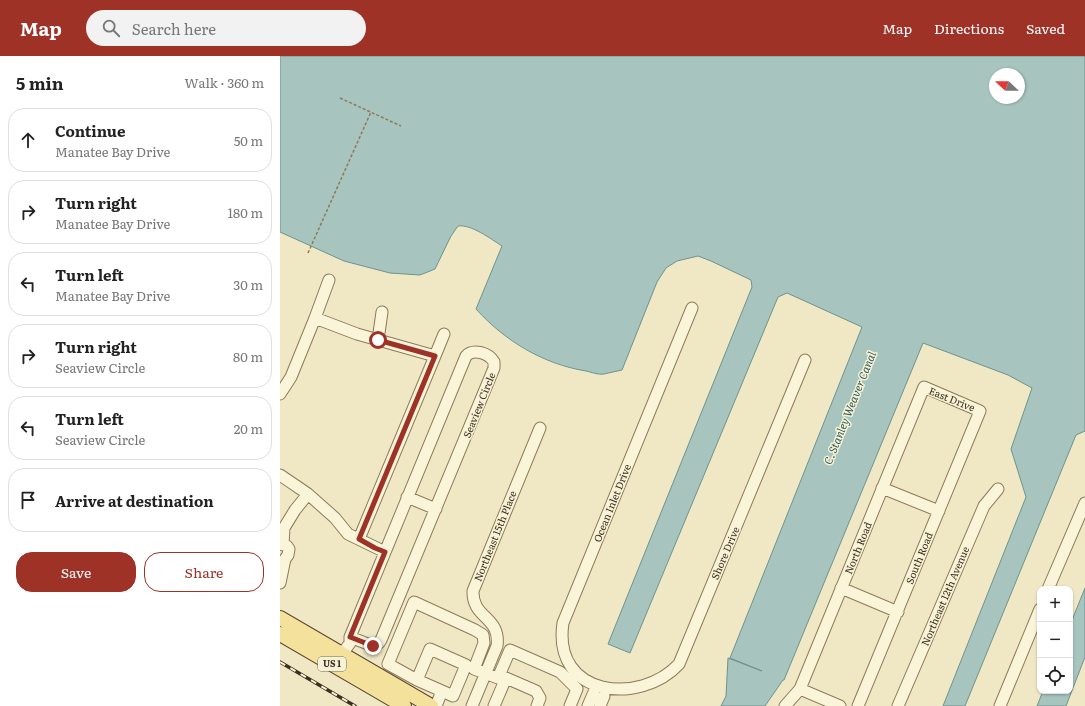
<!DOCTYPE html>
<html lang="en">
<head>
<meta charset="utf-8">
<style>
	:root { --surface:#fff; --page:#f2f2f2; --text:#222; --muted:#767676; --line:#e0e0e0; --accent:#9e3227 }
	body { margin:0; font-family:Literata,serif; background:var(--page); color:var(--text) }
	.controls { position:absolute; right:12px; bottom:12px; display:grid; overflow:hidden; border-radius:8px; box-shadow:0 1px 3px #0004 }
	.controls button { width:36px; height:36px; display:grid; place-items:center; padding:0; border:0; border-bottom:1px solid var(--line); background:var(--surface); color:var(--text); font:20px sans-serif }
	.compass { position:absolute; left:709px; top:12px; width:36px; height:36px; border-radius:50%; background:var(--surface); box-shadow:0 1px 3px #0004; rotate:292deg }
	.stop { position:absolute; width:12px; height:12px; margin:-9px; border:3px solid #9e3227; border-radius:50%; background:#fff }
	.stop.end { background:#9e3227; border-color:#fff; box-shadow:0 1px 4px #0008 }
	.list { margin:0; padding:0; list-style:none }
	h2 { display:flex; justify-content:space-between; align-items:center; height:52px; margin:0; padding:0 16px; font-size:17px }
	h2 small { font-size:13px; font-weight:400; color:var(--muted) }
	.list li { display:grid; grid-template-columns:26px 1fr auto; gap:12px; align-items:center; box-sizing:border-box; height:64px; margin:0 8px 8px; padding:0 8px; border:1px solid var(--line); border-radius:16px }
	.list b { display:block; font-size:15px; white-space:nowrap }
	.list p { margin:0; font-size:13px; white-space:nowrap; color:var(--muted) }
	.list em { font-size:13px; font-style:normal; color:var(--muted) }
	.actions { display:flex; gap:8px; padding:12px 16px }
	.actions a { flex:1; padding:9px 0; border:1px solid var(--accent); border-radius:16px; text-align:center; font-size:14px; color:var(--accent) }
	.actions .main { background:var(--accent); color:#fff }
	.icon { flex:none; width:22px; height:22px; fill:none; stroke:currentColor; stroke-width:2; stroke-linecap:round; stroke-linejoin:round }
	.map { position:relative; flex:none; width:805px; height:650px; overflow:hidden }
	header { display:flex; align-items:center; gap:24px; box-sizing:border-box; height:56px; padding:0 20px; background:var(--accent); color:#fff }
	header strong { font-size:19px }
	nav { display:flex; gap:22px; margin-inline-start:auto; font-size:14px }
	.search { width:280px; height:36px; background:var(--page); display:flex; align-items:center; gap:10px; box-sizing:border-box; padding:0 14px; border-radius:22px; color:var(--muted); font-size:15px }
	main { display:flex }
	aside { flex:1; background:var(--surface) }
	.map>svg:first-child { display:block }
</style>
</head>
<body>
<header>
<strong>Map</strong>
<div class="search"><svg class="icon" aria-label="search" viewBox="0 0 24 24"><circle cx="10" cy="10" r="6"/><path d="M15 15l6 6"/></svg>Search here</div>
<nav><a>Map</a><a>Directions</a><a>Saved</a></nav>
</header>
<main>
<aside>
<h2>5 min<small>Walk · 360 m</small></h2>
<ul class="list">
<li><svg class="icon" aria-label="ahead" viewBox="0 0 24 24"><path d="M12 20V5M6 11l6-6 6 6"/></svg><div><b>Continue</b><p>Manatee Bay Drive</p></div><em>50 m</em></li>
<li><svg class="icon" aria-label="right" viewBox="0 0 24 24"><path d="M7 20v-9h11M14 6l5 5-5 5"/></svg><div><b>Turn right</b><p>Manatee Bay Drive</p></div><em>180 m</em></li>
<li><svg class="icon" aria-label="left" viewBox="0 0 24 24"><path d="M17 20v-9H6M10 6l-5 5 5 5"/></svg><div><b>Turn left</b><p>Manatee Bay Drive</p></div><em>30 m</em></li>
<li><svg class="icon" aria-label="right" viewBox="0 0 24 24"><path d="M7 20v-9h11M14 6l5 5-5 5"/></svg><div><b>Turn right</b><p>Seaview Circle</p></div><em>80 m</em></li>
<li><svg class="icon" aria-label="left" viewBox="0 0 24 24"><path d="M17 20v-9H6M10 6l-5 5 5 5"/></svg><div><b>Turn left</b><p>Seaview Circle</p></div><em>20 m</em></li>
<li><svg class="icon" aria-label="arrive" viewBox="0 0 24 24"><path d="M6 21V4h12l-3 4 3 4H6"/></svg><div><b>Arrive at destination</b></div></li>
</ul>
<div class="actions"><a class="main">Save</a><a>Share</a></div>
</aside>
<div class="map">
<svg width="805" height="650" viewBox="0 0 805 650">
	<rect width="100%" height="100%" fill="#f0e8c5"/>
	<path fill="#a7c4be" stroke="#6d938d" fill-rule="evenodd" d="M0 0H805V375L796 379 685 650H663L746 441 731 393 752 332 728 319 643 287 504 624H503L485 650H441L446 640 448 602 482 615 450 602 582 271 507 237 498 241 350 597 328 588 472 231 471 224 431 205 418 200 397 205 386 212 377 226 342 314C336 315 330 317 324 318 318 319 311 316 306 315 263 308 225 285 196 253L222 190C211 183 191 168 178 170L171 180 155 213 140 219 110 217 64 205 0 176ZM715 18H739V42H715Z
		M805 532V601L786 650H757L763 635H790V569Z"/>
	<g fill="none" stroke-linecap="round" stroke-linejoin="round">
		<defs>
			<path id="minor" d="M412 252 283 567C272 641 360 650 399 608L525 304
				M35 262 49 224
				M98 284 102 256
				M155 300 164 278
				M0 338 11 321 35 262 77 278 155 300 79 483
				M0 419 28 438 55 462 68 478 105 496
				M602 432 659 455
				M127 441 156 453
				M0 477 4 472 15 454 28 438
				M0 527 5 503 8 499 9 493 7 490 3 489 4 472
				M561 532 618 556
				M768 533 805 447
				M62 598 70 587V581L186 300C193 292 209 297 214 306V312L101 584 99 587 93 590 70 581
				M137 624 162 635
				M520 633 560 650
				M156 650 162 635 173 640 186 609 150 593 137 624 108 608 134 546 195 574 203 579 204 587 194 613 218 622 230 594 280 616 297 633 290 650
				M192 650 217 590C221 560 192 563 193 535L260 372
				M214 650 226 622 256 635 260 642 257 650
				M308 650 314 636
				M320 650 324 640
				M505 650 520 633 644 331 700 355 578 650
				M618 650 704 450 718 433
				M720 650 760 553"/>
			<path id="major" d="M0 562 151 650
				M0 578 124 650"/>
		</defs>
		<use href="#minor" stroke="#8d7a5a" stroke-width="13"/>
		<use href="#major" stroke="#5a472e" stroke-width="16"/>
		<path stroke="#8d7a5a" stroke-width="1.5" stroke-dasharray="3 2" stroke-linecap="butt" d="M60 42 121 70
			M28 197 91 56"/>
		<use href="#minor" stroke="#faf4d9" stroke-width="11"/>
		<use href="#major" stroke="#f4e29c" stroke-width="14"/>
		<defs>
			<path id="rail" d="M0 606 75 650"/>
		</defs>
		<use href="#rail" stroke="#3c301f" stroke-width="3.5"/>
		<use href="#rail" stroke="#f7f1d5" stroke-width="2" stroke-dasharray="6" stroke-linecap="butt"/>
	</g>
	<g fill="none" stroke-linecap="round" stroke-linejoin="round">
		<path stroke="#9e3227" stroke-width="5" d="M93 590 70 581 105 496 95 492 79 483 155 300 98 284"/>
	</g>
	<g text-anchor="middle" stroke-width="3" stroke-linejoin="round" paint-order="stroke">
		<rect fill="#f7f1d5" stroke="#746a56" stroke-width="1" x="38" y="601" width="28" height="14" rx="3"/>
		<g font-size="9" font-weight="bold" fill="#3c301f">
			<text x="52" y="611">US 1</text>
		</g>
		<g font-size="10" fill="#3c301f" stroke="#f7f1d5">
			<text transform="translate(672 343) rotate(22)" y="4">East Drive</text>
			<text transform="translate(199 349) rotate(-68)" y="4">Seaview Circle</text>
			<text transform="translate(332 447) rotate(-68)" y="4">Ocean Inlet Drive</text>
			<text transform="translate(215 480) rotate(-68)" y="4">Northeast 15th Place</text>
			<text transform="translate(578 492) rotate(-68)" y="4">North Road</text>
			<text transform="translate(445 497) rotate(-67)" y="4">Shore Drive</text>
			<text transform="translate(639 502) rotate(-68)" y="4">South Road</text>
			<text transform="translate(665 540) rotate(-67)" y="4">Northeast 12th Avenue</text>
		</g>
		<g font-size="11" font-style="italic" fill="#2d5b5c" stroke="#f7f1d5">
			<text transform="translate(570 352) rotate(-68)" y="4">C. Stanley Weaver Canal</text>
		</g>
	</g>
</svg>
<div class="controls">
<button>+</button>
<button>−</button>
<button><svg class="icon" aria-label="locate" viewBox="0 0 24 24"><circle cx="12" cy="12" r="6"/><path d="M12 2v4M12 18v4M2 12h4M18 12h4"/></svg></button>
</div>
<svg class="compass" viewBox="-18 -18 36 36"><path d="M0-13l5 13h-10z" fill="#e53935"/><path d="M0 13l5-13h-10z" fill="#767676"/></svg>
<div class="stop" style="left:98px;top:284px"></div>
<div class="stop end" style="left:93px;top:590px"></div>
</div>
</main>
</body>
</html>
